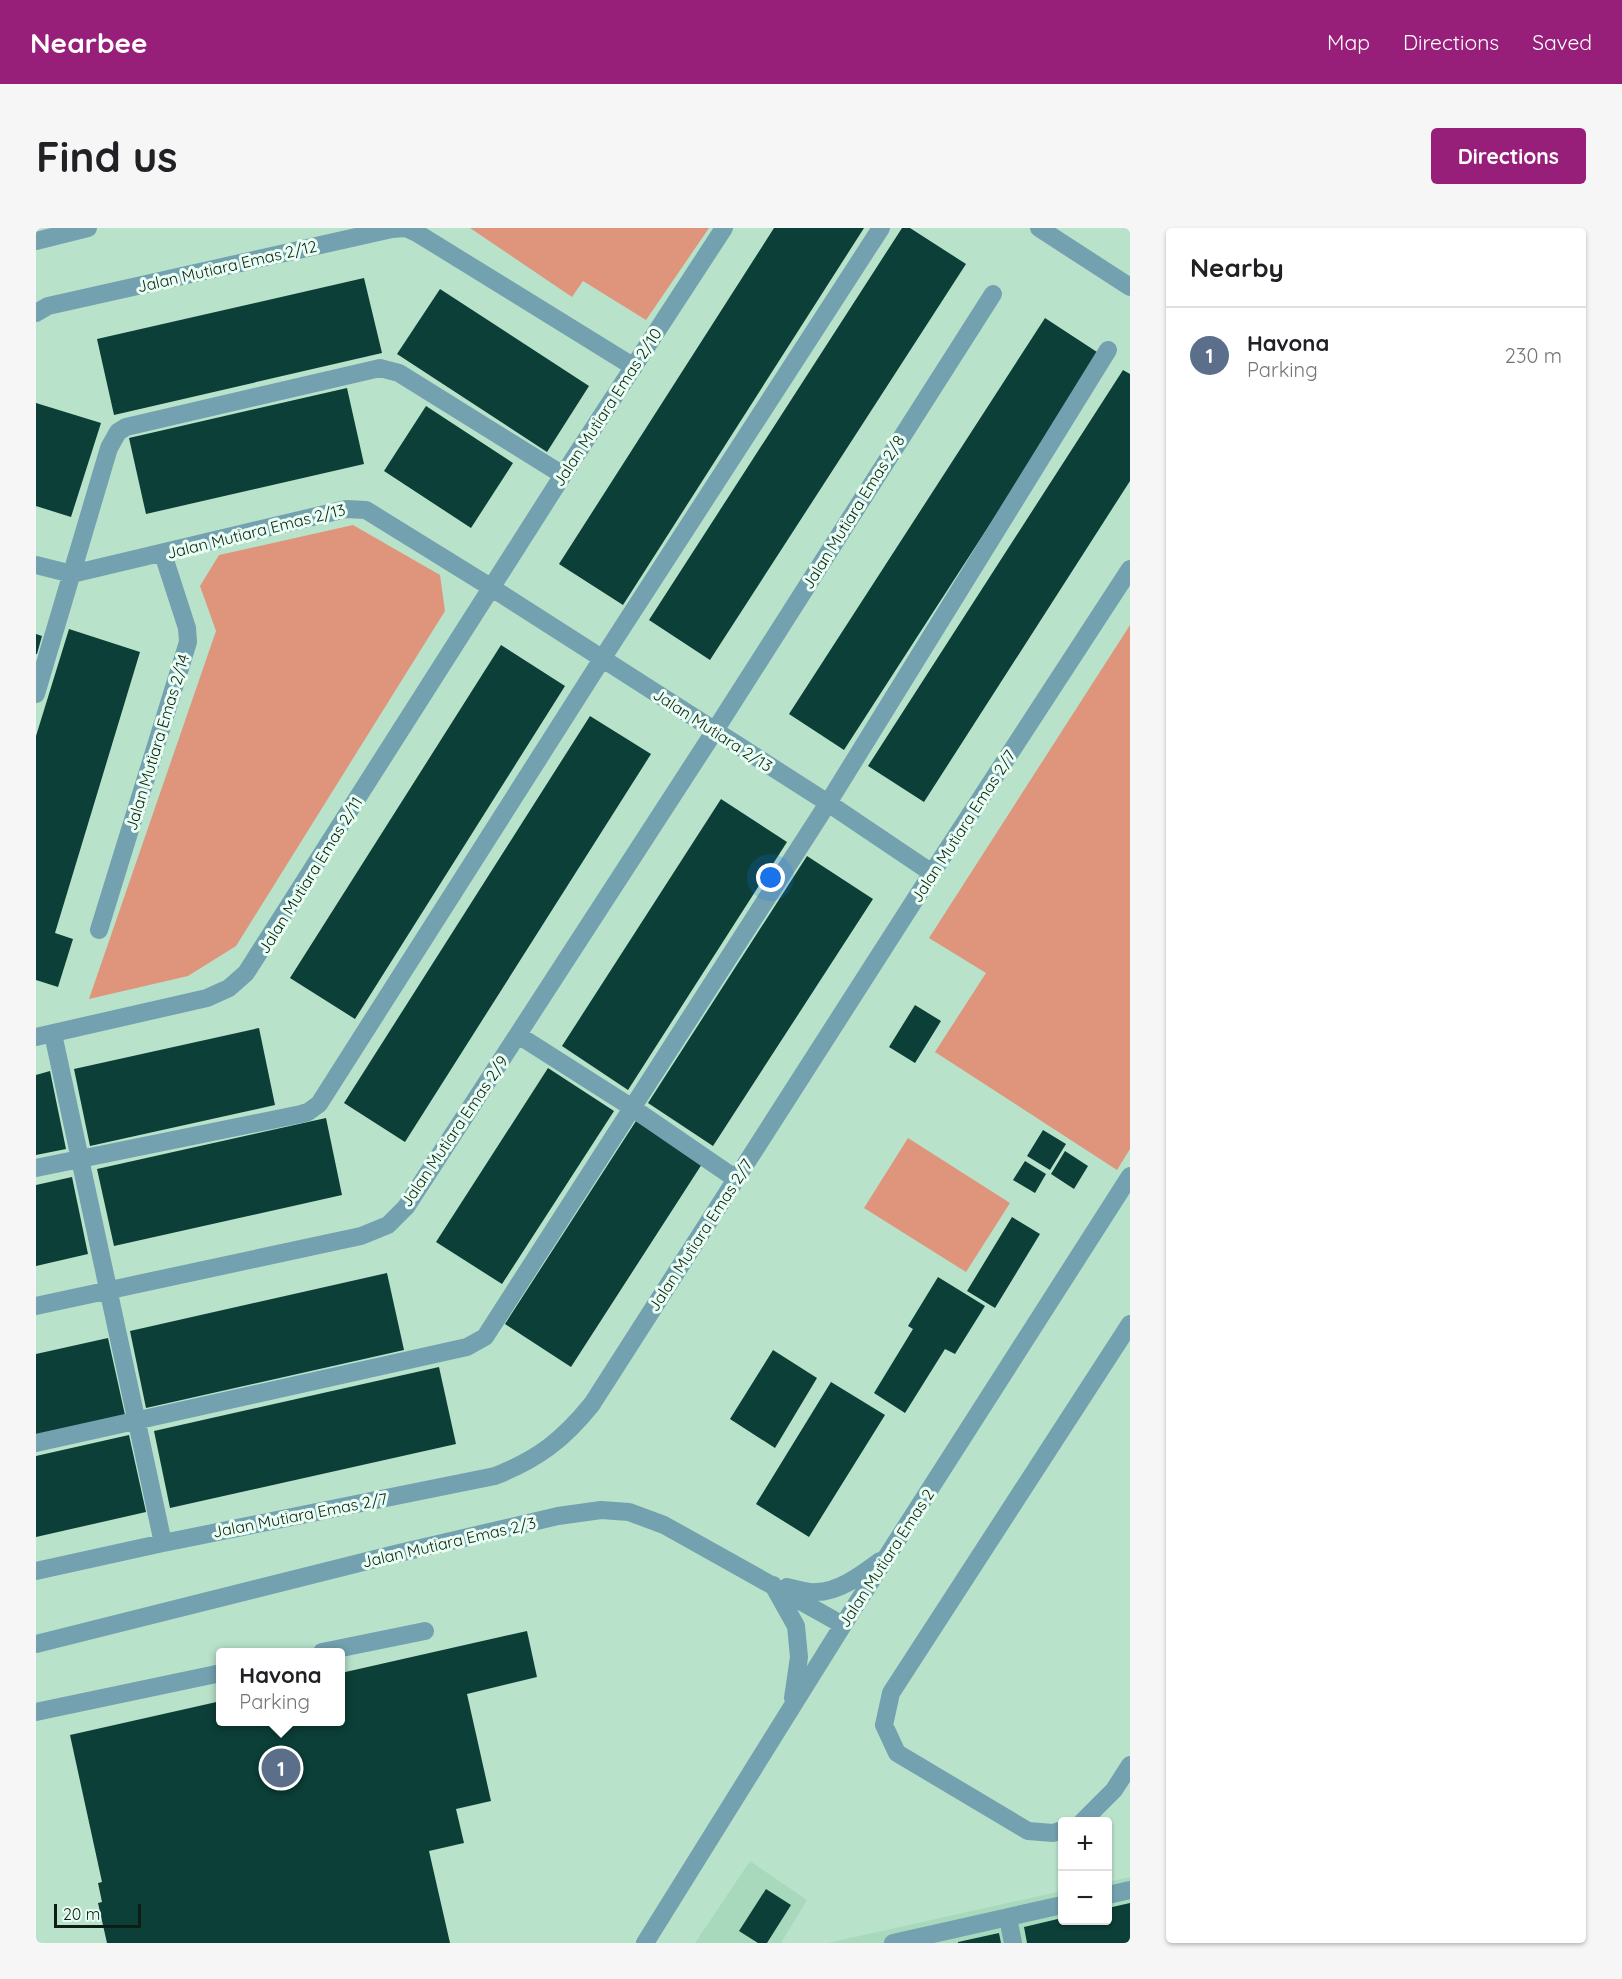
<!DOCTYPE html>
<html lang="en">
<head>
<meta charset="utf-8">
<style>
	:root { --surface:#fff; --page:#f6f6f6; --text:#202124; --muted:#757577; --line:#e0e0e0; --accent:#971f7a }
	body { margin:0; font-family:Quicksand,sans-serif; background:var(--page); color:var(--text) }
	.controls { position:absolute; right:18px; bottom:18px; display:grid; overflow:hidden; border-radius:6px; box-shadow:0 2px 4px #0004 }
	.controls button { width:54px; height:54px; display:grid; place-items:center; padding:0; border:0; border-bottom:2px solid var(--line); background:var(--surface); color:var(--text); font:30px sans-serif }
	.scale { position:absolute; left:18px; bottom:15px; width:87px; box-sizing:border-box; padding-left:6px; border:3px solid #0e1e15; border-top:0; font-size:16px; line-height:21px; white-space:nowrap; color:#0e1e15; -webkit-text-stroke:4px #e9fef2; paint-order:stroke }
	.you { position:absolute; left:735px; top:650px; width:21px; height:21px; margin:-15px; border:4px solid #fff; border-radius:50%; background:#1a73e8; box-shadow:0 0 0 9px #1a73e833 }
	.badge { display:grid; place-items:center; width:39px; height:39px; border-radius:50%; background:var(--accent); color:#fff; font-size:20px; font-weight:700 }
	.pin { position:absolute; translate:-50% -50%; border:3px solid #fff; box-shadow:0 2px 6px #0006 }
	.popup { position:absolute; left:180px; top:1420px; width:129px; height:78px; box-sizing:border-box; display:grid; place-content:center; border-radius:6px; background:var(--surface); filter:drop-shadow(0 2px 4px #0005); font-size:20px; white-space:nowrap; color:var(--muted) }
	.popup b { font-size:22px; color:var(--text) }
	.popup::after { content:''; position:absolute; left:50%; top:100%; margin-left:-12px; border:12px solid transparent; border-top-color:var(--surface) }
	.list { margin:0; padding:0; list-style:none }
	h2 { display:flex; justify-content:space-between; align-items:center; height:78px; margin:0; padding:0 24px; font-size:26px }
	h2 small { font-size:20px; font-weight:400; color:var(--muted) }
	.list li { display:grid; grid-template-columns:39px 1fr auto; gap:18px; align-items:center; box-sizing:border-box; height:96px; padding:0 24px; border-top:2px solid var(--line) }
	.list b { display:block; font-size:22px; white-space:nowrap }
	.list p { margin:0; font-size:20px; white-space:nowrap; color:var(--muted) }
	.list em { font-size:20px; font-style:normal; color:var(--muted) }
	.map { position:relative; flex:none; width:1094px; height:1715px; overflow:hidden; border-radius:6px }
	header { display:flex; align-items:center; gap:36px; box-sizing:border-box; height:84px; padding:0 30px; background:var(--accent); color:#fff }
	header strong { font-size:28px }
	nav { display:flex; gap:33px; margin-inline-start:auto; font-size:21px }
	.intro { display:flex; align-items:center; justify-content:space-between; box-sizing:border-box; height:144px; padding:0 36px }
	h1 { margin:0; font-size:42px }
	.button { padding:15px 27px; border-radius:6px; background:var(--accent); color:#fff; font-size:21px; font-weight:700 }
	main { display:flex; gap:36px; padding:0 36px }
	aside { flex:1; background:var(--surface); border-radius:6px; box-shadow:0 2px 4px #0004 }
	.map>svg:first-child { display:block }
</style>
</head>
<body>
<header>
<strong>Nearbee</strong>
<nav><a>Map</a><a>Directions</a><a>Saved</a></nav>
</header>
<div class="intro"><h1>Find us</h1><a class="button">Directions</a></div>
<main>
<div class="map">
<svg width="1094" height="1715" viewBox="0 0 1094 1715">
	<rect width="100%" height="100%" fill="#b9e2cb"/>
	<path fill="#a8d9bd" d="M714 1633 771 1672 745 1715H659Z
		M1094 1649V1715H792L1026 1663V1692H1072V1654Z"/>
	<path fill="#df957c" d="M434 0H673L610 92 547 53 536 69Z
		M317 297 404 347 409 383 200 718 152 748 53 771 180 403 164 358 183 327Z
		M1094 397V921L1081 942 899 824 950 745 893 710Z
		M872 910 974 975 930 1044 828 980Z"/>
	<path fill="#0b3f37" d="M738 0H828L587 377 523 336Z
		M866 0H874L930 36 674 432 613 392Z
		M328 50 346 125 78 187 61 111Z
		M404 61 553 158 511 224 361 126Z
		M1009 90 1064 126 808 522 753 486Z
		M1087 142 1094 146V253L888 574 832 538Z
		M311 160 328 236 110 286 93 210Z
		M0 175 65 195 35 289 0 278Z
		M390 178 477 235 435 300 348 243Z
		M33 401 104 424 19 705 37 711 22 759 0 752V508Z
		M0 406 6 408 1 426H0Z
		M465 417 529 458 319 791 254 750Z
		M554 488 615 526 369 914 308 875Z
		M685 571 751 614 592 862 526 818Z
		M771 628 837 671 677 918 612 875Z
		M879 777 905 793 879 835 853 819Z
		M223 800 239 877 54 918 38 841Z
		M512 840 578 883 466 1056 400 1014Z
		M14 843 30 921 0 927V847Z
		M290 890 306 967 78 1018 61 941Z
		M600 893 666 936 535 1139 469 1096Z
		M1007 902 1030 916 1014 942 991 928Z
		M1029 923 1052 938 1038 961 1015 946Z
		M989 933 1010 946 999 965 977 952Z
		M36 949 52 1026 0 1038V957Z
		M976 989 1004 1006 959 1080 931 1063Z
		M351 1045 368 1122 110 1180 94 1103Z
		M902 1049 949 1078 919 1126 909 1121 869 1185 838 1165 877 1101 872 1098Z
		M72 1110 89 1187 0 1207V1126Z
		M737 1122 781 1150 739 1220 694 1191Z
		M403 1139 420 1216 134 1280 118 1203Z
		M795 1154 849 1187 773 1309 720 1276Z
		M93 1207 110 1284 0 1309V1228Z
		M491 1403 501 1449 431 1466 455 1573 420 1581 428 1615 393 1623 414 1715H71L62 1675 66 1674 62 1655 66 1654 34 1507 185 1473V1494H305V1445Z
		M730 1661 755 1677 731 1715H722L703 1703Z
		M1094 1675V1715H991L988 1699 1026 1690V1692H1072V1680Z
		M963 1705 965 1715H922V1714Z"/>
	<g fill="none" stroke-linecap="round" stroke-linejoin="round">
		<path stroke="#73a1af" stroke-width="18" d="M1003 0 1094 59
			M0 13 52 0
			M0 85 12 78 356 1 370 0 381 5 598 139
			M0 337 36 346 310 281 330 282 456 360 792 575 896 645
			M0 466 73 220 82 204 90 199 344 140 363 145 527 247
			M63 702 152 414 151 400 127 326
			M17 806 127 1315
			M482 807 595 879 700 951
			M0 809 171 770 193 760 210 745 527 247 688 0
			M0 940 265 886 272 884 283 876 566 431 845 0
			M0 1078 325 1008 352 997 370 979 678 504 957 66
			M0 1215 431 1119 449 1109 792 575 1072 122
			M0 1343 127 1315 459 1248C502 1231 527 1212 556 1176L896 645 1094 341
			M737 1357 760 1398 763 1429 757 1470
			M751 1359C760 1361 771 1365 780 1364 803 1364 825 1347 844 1333
			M0 1416 359 1326 522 1288 565 1282 593 1284 628 1297 807 1397
			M286 1424 389 1403
			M0 1484 185 1445
			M1046 1594 1078 1562 1094 1537
			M1026 1602 1017 1605 992 1603 861 1525 848 1497 855 1465 1094 1096
			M1072 1667 1094 1662
			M972 1690 977 1715
			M609 1715 807 1397 1094 948
			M857 1715 1026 1677"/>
	</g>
	<g text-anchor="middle" stroke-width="6" stroke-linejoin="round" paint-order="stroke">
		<g font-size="16" fill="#0e1e15" stroke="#e9fef2">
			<text transform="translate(191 38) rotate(-13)" y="6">Jalan Mutiara Emas 2/12</text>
			<text transform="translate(571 179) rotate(-57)" y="6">Jalan Mutiara Emas 2/10</text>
			<text transform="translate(817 284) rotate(-58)" y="6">Jalan Mutiara Emas 2/8</text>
			<text transform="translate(220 303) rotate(-14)" y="6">Jalan Mutiara Emas 2/13</text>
			<text transform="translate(677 502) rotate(33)" y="6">Jalan Mutiara 2/13</text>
			<text transform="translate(121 514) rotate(-73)" y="6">Jalan Mutiara Emas 2/14</text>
			<text transform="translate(927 598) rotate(-57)" y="6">Jalan Mutiara Emas 2/7</text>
			<text transform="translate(274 647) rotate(-58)" y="6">Jalan Mutiara Emas 2/11</text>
			<text transform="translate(418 903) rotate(-56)" y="6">Jalan Mutiara Emas 2/9</text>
			<text transform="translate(664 1007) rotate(-57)" y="6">Jalan Mutiara Emas 2/7</text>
			<text transform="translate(264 1287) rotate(-11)" y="6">Jalan Mutiara Emas 2/7</text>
			<text transform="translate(413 1314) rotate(-13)" y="6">Jalan Mutiara Emas 2/3</text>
			<text transform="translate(850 1330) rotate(-57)" y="6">Jalan Mutiara Emas 2</text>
		</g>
	</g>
</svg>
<div class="controls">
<button>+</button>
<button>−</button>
</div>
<div class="scale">20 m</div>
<div class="you"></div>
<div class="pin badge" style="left:245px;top:1540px;background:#5c6f8a">1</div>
<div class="popup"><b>Havona</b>Parking</div>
</div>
<aside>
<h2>Nearby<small></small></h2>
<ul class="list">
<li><span class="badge" style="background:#5c6f8a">1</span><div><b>Havona</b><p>Parking</p></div><em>230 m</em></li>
</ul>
</aside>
</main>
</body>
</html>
